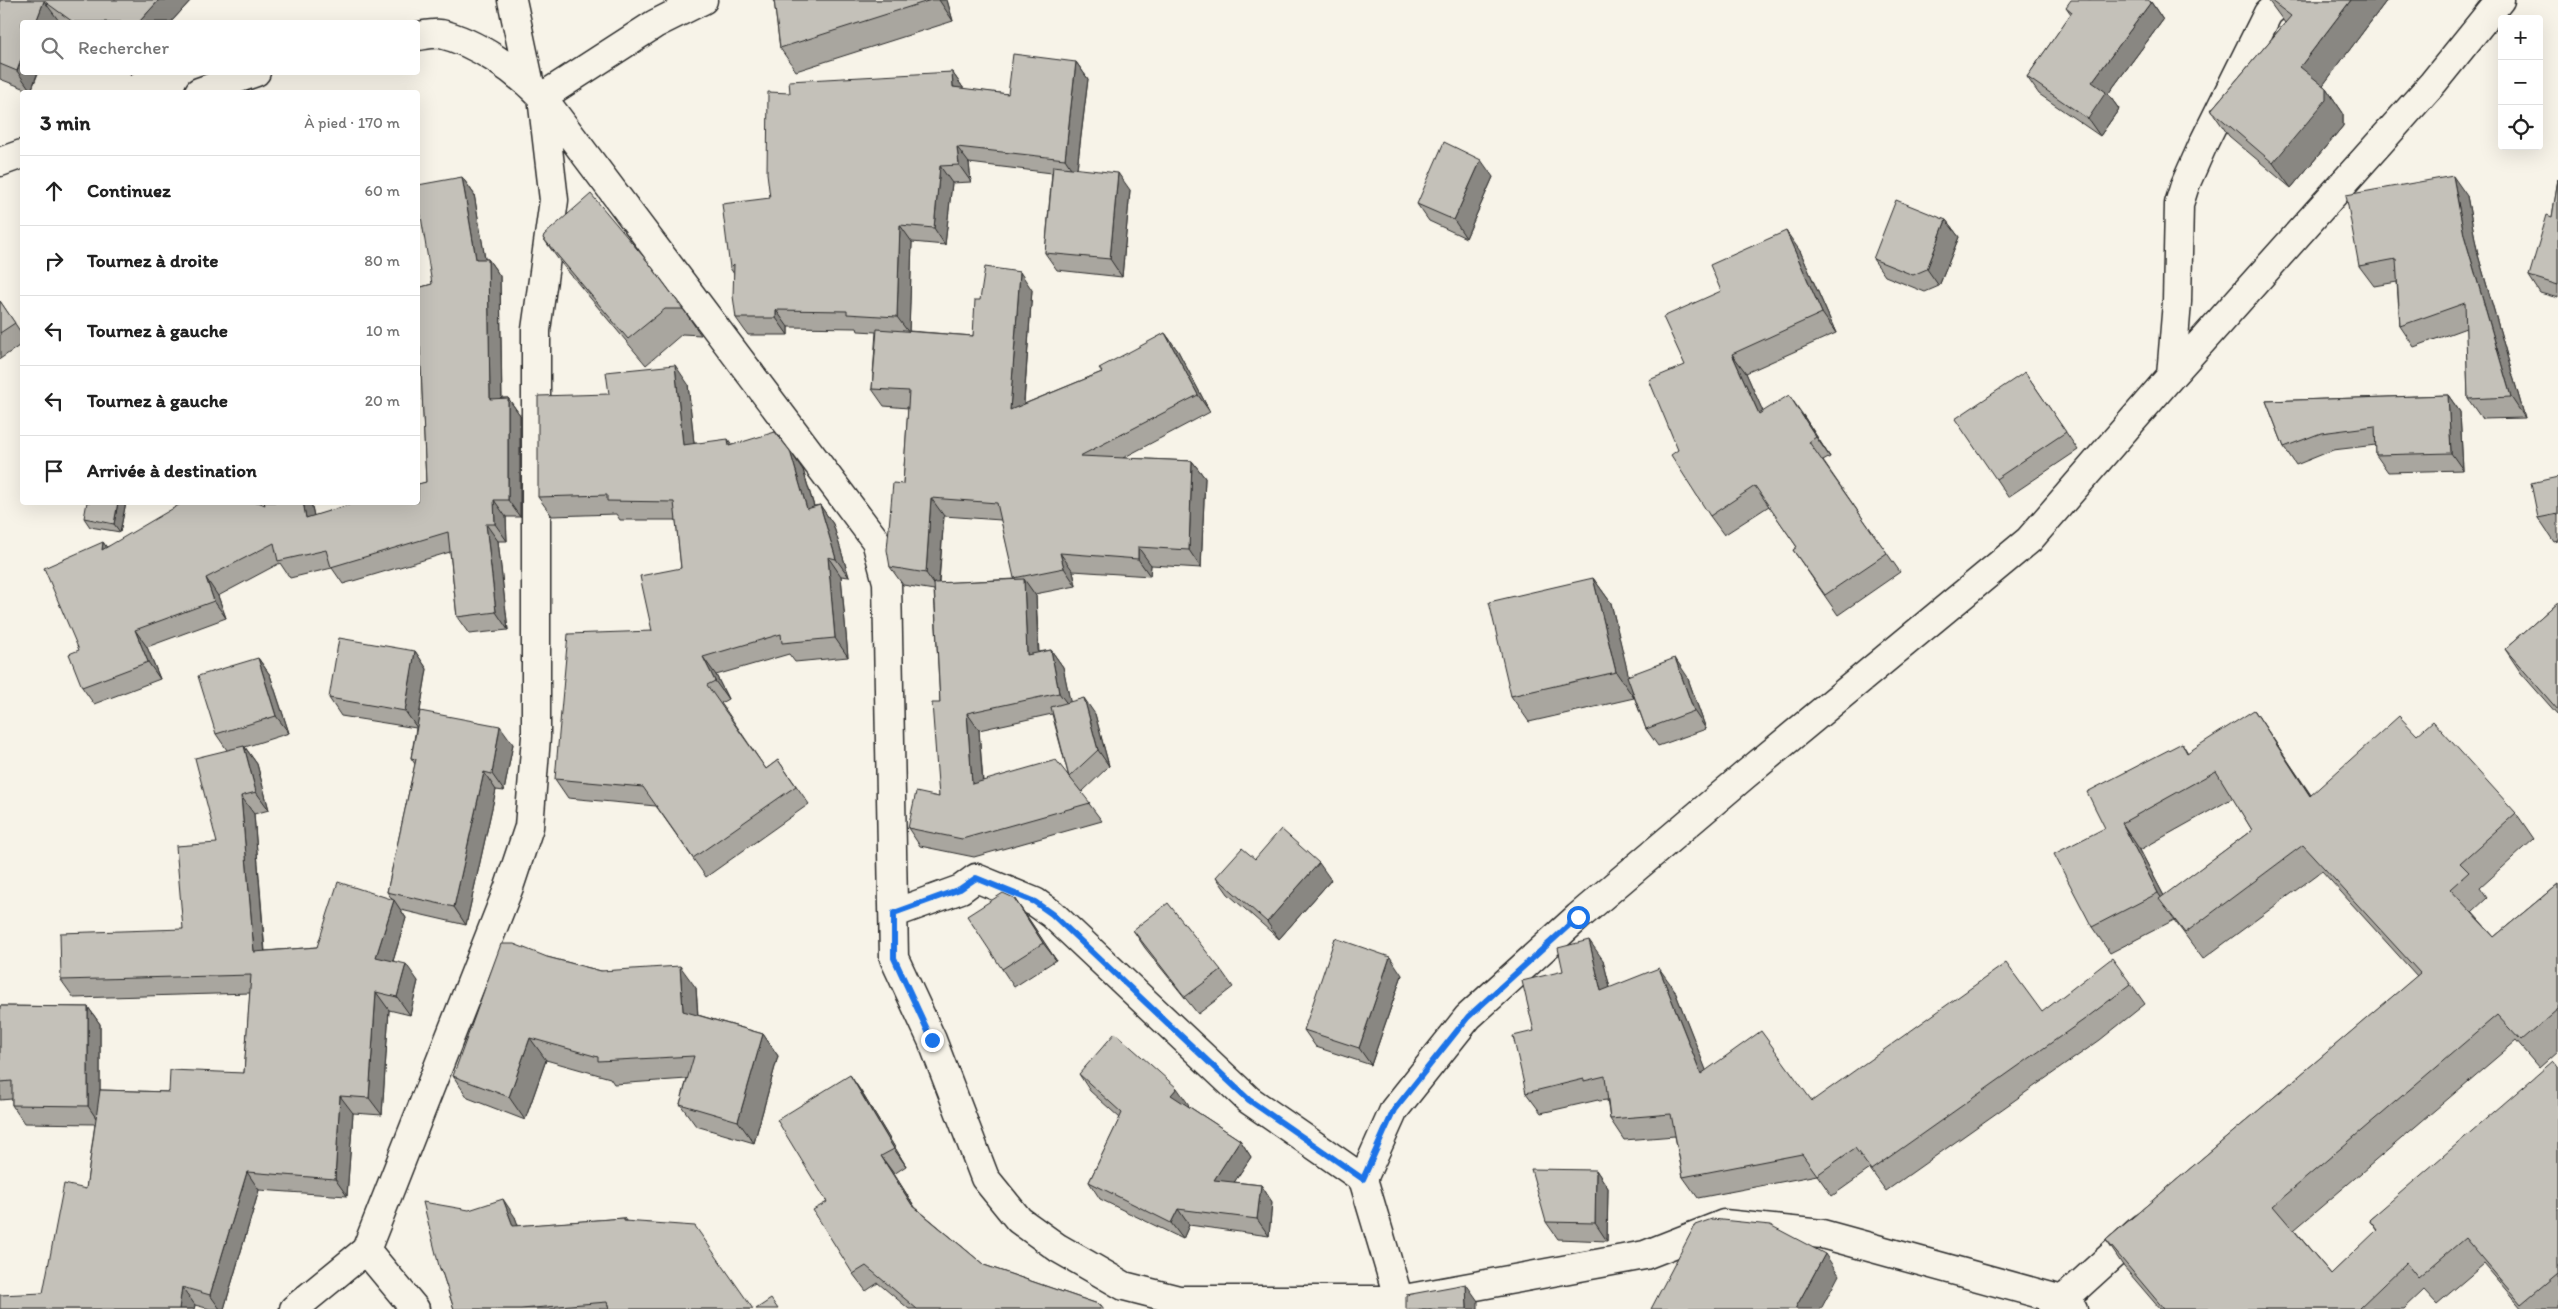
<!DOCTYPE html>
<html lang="fr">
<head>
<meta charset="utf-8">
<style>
	:root { --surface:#fff; --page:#f2f2f2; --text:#222; --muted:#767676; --line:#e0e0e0 }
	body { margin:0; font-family:Itim,sans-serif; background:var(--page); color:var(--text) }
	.controls { position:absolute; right:15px; top:15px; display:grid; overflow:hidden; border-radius:5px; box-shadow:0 5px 20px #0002 }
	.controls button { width:45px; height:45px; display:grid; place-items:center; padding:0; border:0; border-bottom:1px solid var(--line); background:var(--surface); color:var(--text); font:25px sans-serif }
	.stop { position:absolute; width:15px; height:15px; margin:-11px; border:4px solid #1a73e8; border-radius:50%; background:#fff }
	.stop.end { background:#1a73e8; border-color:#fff; box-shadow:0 1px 5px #0008 }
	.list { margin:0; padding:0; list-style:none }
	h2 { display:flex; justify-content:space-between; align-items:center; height:65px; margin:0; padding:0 20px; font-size:21px }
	h2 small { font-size:16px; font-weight:400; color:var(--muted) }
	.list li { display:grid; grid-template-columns:32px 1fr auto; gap:15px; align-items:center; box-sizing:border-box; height:70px; padding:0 20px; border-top:1px solid var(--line) }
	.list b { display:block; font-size:19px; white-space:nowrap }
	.list em { font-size:16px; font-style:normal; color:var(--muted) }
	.icon { flex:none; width:28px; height:28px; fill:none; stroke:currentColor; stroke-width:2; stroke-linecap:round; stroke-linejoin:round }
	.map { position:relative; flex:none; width:2558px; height:1309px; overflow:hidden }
	.search { position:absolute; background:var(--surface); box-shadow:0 5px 20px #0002; left:20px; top:20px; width:400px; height:55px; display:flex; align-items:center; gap:12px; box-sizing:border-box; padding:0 18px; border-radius:5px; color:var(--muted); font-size:19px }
	.panel { position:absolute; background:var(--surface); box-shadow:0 5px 20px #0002; left:20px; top:90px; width:400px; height:415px; border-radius:5px }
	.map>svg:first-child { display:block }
</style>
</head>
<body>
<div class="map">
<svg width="2558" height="1309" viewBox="0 0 2558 1309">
	<rect width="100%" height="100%" fill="#f7f3e8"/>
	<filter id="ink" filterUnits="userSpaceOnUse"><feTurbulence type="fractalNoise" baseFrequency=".02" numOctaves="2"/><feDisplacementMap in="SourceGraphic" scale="10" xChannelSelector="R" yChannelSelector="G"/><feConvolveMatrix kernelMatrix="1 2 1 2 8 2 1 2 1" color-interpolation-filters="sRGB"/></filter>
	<g filter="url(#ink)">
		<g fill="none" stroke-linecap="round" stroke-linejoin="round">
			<defs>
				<path id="minor" d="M512 0 530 85
					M418 36C425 35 434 33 441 34 476 42 517 71 542 97L876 541 887 582 894 958 932 1040 985 1178 1019 1220 1058 1248 1124 1286 1179 1300H1399L1645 1255 1724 1224 1822 1234 2062 1300 2073 1309
					M199 92 256 72
					M0 162 22 154
					M2171 376 2177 302 2179 204 2185 185 2205 140 2268 13 2284 0
					M895 913 961 889 976 878 1035 902 1052 914 1249 1100 1363 1179
					M366 1250 415 1309
					M1399 1300 1363 1179 1394 1110 1468 1017 1578 917 1745 775 2029 540 2171 376 2433 83 2500 0
					M294 1309 366 1250 509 887 529 827 536 737V330L554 200 542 97 655 24 703 0
					M2053 1309 2142 1228"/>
			</defs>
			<use href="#minor" stroke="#2b2b2b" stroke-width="31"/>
			<use href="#minor" stroke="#f7f3e8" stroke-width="28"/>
		</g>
		<path fill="#a9a69f" stroke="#2b2b2b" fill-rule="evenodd" d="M0 0H191L171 22H60L59 21 31 91 0 79Z
			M774 0H947L953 21 796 71 780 48Z
			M2268 0H2387L2323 85 2326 88 2343 113V126L2291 188 2229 136 2211 110 2285 23Z
			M2151 2 2163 20 2108 94 2119 109 2100 136 2039 94 2027 77 2071 14 2066 7Z
			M1076 62 1088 79 1077 169 1130 190 1122 277 1057 270 1045 253 1052 173 969 163 971 182 952 183 945 245 912 242 909 331 973 336 980 300 1032 290 1024 404 1102 372 1165 333 1178 351 1210 412 1123 458 1192 461 1205 478 1201 568 1151 565 1150 576 1073 571 1076 586 1035 594 1036 596 1039 652 1051 650 1063 667 1070 702 1095 714 1109 766 1081 793 1102 821 974 857 920 846 908 828 939 797 940 703 934 590 903 585 890 567 903 484 908 408 884 406 872 389 876 332 858 331 857 328 788 327V335H748L736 318 734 274 730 268 770 198 790 93 952 72 964 89 1008 94ZM944 516 1001 520 1015 579 939 583ZM1052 714 1069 777 983 781 979 730Z
			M462 177 474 194 485 259H488L500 276 502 398H508L520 415V517H506L507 541H498L508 630 469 634 457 617 450 552 343 584 332 568 290 578 280 563 218 596 226 618 147 647 160 679 94 704 82 687 103 542 106 547 265 505 264 502H311L314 516 426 482 421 367 418 368V288L432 284Z
			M1493 177 1466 238 1429 221 1417 204Z
			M2558 179V298L2540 293 2529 276 2552 217Z
			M2467 196 2478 255 2525 418 2482 419 2468 399 2466 328 2414 347 2400 326 2397 282 2374 286 2359 266Z
			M1946 220 1959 237 1939 286 1925 292 1885 276 1873 259Z
			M543 238 683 309 701 335 682 334 646 365 561 263Z
			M1800 251 1836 333 1746 373 1763 412 1803 415 1830 457 1823 461 1900 572 1838 615 1793 550 1797 547 1769 506 1724 535 1710 516 1678 450 1721 291Z
			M0 301 22 334V344L0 359Z
			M2025 372 2078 450 2008 497 1996 479Z
			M688 384 694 443 733 445 803 470 814 506 820 505 833 524 849 577 841 576 848 657 795 662 789 654 716 675 728 699 721 703 766 769 778 760 809 804 706 877 656 806 568 798 555 779 652 631 681 568 676 520H620L616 514 552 516 538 497 609 394Z
			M2448 395 2460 412 2463 470 2388 472 2376 455V445L2333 450 2296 465 2284 447 2266 401Z
			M2558 477V541L2554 542 2538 518Z
			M126 502 120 532 90 527 84 518Z
			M1593 578 1611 603 1628 675 1687 676 1706 729 1658 746 1646 729 1632 691 1634 698 1529 722 1511 696Z
			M2558 602V715L2521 673 2505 649Z
			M415 651 427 669 420 711 513 744 504 791 496 790 466 925 401 910 406 918 393 961 418 981 410 1015 389 1010 382 1115 353 1113 347 1196 259 1190 224 1309H210L195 1305 194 1309H0L43 1293 86 1189 95 1124 24 1123 12 1105V1099L0 1100V1006L88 1007 100 1024V1090L169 1092 244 1073 250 993 74 998 61 980 183 929 217 843 227 750 216 734 258 658 270 675 289 733 245 747 257 764 269 810 254 814 265 951 317 947 392 899 387 892 415 764 411 758 416 728 341 716 329 698Z
			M2417 735 2516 813 2534 839 2480 888 2487 898 2472 912 2494 937 2558 884V1051L2539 1068 2516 1041 2294 1230 2331 1274 2377 1231 2369 1220 2558 1067V1309H2522L2484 1264 2437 1304 2424 1290 2404 1309H2160L2124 1267 2106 1240 2417 976 2322 871 2203 959 2174 920 2110 953 2092 927 2105 828 2182 743 2188 753 2272 737 2311 795ZM2233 798 2252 830 2164 896 2140 850Z
			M1255 859 1331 880 1279 939 1228 894 1216 877Z
			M1026 915 1056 960 1014 987 1002 969Z
			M1133 930 1221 970 1233 987 1198 1014 1145 948Z
			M547 957 601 971 696 988 698 1015 763 1034 778 1056 754 1143 696 1126 680 1104 687 1079 614 1084 610 1078 546 1060 525 1120 468 1098 453 1076Z
			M1603 960 1610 988 1674 989 1706 1071 1812 1101 2042 1012 2131 984 2145 1004 2100 1040 1886 1191 1870 1169 1832 1196 1817 1175 1698 1198 1683 1177 1675 1136 1624 1140 1610 1119 1607 1100 1599 1101 1598 1100 1541 1113 1526 1093 1534 1031 1563 971Z
			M1402 975 1371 1065 1316 1047 1304 1030Z
			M1079 1074 1189 1105 1188 1106 1240 1140 1251 1157 1234 1182 1261 1185 1272 1202 1269 1236 1189 1225 1183 1239 1100 1199 1089 1182 1120 1118 1090 1091Z
			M850 1075 862 1093 906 1166 894 1174 915 1207 984 1265 1101 1305 1104 1309H909L878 1283 866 1291 853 1274 827 1202Z
			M1596 1170 1608 1188 1607 1241 1558 1239 1546 1222Z
			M515 1217 518 1226 624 1218 626 1221 753 1309H454L443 1275 440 1270Z"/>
		<path fill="#898782" stroke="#2b2b2b" d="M159 0H191L171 22H139Z
			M939 0H947L953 21Z
			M2351 0H2387L2318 92 2300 67Z
			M44 1 59 21 58 22H36Z
			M2151 2 2163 20 2108 94 2119 109 2100 136 2088 119 2092 82Z
			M22 57V72H38L31 91 17 71Z
			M1076 62 1088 79 1076 176 1065 159Z
			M129 72H134L131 76Z
			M952 72 964 89 953 87Z
			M2326 88 2343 113V126L2291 188 2273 163Z
			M957 147 969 163 971 182 959 165Z
			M1481 160 1493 177 1466 238 1454 220Z
			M940 166 952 183 945 245 934 228Z
			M1118 173 1130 190 1122 277 1110 259Z
			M2453 176 2467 196 2478 255 2525 418 2511 397 2464 235Z
			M462 177 474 194 488 276 476 259Z
			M1946 220 1959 237 1939 286 1927 269Z
			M900 225 912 242 909 333 897 317Z
			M1786 231 1800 251 1836 333 1822 313Z
			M488 259 500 276 502 416 490 399Z
			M1020 272 1032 290 1022 428 1010 410Z
			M776 310 788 327V335L776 318Z
			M1165 333 1178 351 1210 412 1198 395Z
			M1732 354 1746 373 1773 434 1759 414Z
			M675 365 688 384 696 463 683 445Z
			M1789 395 1803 415 1830 457 1816 437Z
			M2448 395 2460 412 2463 470 2451 453Z
			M508 398 520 415V517L508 500Z
			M728 439 741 458 729 446Z
			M790 451 803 470 820 527 807 509Z
			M1192 461 1205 478 1201 568 1189 550Z
			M931 498 944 516 938 590 926 573Z
			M494 500 506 517 507 541 495 524Z
			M118 502H126L120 532 114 524Z
			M303 502H311L318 535 306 518Z
			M820 505 833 524 849 577 836 559Z
			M486 524 498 541 508 630 496 612Z
			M103 542 115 559 102 550Z
			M1138 547 1151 565 1150 576 1138 559Z
			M1060 553 1073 571 1076 586 1064 568Z
			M828 557 841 576 848 657 835 638Z
			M206 578 218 596 226 618 214 601Z
			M1593 578 1611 603 1634 698 1616 672Z
			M1024 579 1036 596 1039 672 1027 655Z
			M135 630 147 647 160 679 148 662Z
			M1051 650 1063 667 1072 710 1059 693Z
			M415 651 427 669 417 728 405 711Z
			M703 657 716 675 728 699 715 681Z
			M258 658 270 675 289 733 276 716Z
			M1675 658 1687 676 1706 729 1694 711Z
			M1084 698 1095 714 1109 766 1098 750Z
			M2254 710 2272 737 2328 822 2310 796Z
			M967 713 979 730 984 801 972 784Z
			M500 726 513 744 504 791 492 774Z
			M244 746 257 764 269 810 256 792Z
			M484 772 496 790 466 925 454 907Z
			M241 796 254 814 266 970 254 952Z
			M2122 823 2140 850 2176 919 2158 893Z
			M1319 863 1331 880 1279 939 1267 922Z
			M1014 898 1026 915 1056 960 1043 943Z
			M394 900 406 918 389 974 376 957Z
			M1589 940 1603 960 1616 1012 1601 991Z
			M1390 957 1402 975 1371 1065 1359 1048Z
			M406 964 418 981 410 1015 397 997Z
			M680 966 696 988 699 1034 683 1011Z
			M1659 968 1674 989 1716 1095 1701 1074Z
			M376 992 389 1010 382 1115 369 1098Z
			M88 1007 100 1024V1124L88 1106Z
			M763 1034 778 1056 754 1143 738 1121Z
			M530 1038 546 1060 525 1120 509 1097Z
			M850 1075 862 1093 906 1166 894 1149Z
			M1177 1088 1189 1105 1183 1111 1171 1095Z
			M340 1096 353 1113 347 1196 335 1179Z
			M1240 1140 1251 1157 1225 1196 1214 1180Z
			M881 1156 894 1174 924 1222 912 1205Z
			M1596 1170 1608 1188 1607 1241 1595 1223Z
			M247 1172 259 1190 224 1309H220L210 1295Z
			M1261 1185 1272 1202 1269 1236 1257 1219Z
			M503 1199 515 1217 525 1244 513 1226Z
			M1178 1209 1189 1225 1183 1239 1171 1223Z
			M1825 1254 1839 1275 1821 1309H1795Z
			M1466 1284 1478 1301V1309H1467Z
			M182 1287 195 1305 194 1309H179Z"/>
		<path fill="#c4c1b9" stroke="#2b2b2b" d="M0 0H159L139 22H73L44 1 36 22H22V57L17 71 0 64Z
			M774 0H931L780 48Z
			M2071 0H2148L2151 2 2092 82 2106 92 2088 119 2027 77 2072 12 2066 7Z
			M2270 0H2351L2300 67 2326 88V100L2273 163 2211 110 2291 16Z
			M1013 54 1076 62 1065 159 957 147 959 165 940 166 934 228 900 225 897 317 847 314V311L776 310V318H736L733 296 734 264 730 268 722 204 770 198 767 173 768 92 790 93 789 81 952 72 953 87 1008 94Z
			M1444 142 1481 160 1454 220 1417 204Z
			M1053 166 1118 173 1110 259 1045 253Z
			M2453 176 2464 235 2511 397 2468 399 2465 303 2400 326 2396 259 2359 266 2346 195Z
			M462 177 476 259H488L490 399 508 398V500H494L495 524H486L496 612 457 617 448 532 331 567 326 550 278 561 274 543 206 578 214 601 135 630 148 662 82 687 69 654 79 650 44 568 103 542 102 550 184 502H258L265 505 264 502H303L306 518 358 502H418V484L426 482 420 346 418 347V288L432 284 418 198V185Z
			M2558 179V285L2529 276 2547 215 2552 217Z
			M591 194 648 262 683 309H665L628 339 543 238 544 235Z
			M1896 200 1946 220 1927 269 1913 275 1873 259Z
			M1786 231 1822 313 1732 354 1759 414 1789 395 1816 437 1809 442 1887 553 1825 595 1793 550 1797 547 1755 486 1710 516 1671 455 1678 450 1649 380 1685 365 1663 317 1721 291 1710 265Z
			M985 267 1020 272 1010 410 1102 372 1099 368 1165 333 1198 395 1080 456 1192 461 1189 550 1138 547V559L1060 553 1064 568 1014 578 997 503 931 498 926 573 890 567 887 550 893 483 903 484 909 391 872 389 877 329 973 336 975 300H980Z
			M0 301 15 323 0 333Z
			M675 365 683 445 728 439 729 446 775 432 790 451 807 509 820 505 836 559 828 557 835 638 782 643 781 634 703 657 715 681 707 685 766 769 778 760 796 786 693 858 643 787 555 779 568 634 652 631 640 576 681 568 674 502 607 501V495L538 497V396L609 394 606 372Z
			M2025 372 2066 432 1996 479 1955 419Z
			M2448 395 2451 453 2376 455 2375 426 2321 433 2284 447 2266 401Z
			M2558 477V514L2538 518 2531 483Z
			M87 502H118L114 524 84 518Z
			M1593 578 1616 672 1511 696 1489 602Z
			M1024 579 1027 655 1051 650 1059 693 967 713 972 784 1056 760 1090 803 962 839 908 828 916 792 939 797 932 703H940L934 583Z
			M2558 602V710L2505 649Z
			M339 638 415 651 405 711 329 698Z
			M258 658 276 716 216 734 198 676Z
			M1675 658 1694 711 1646 729 1627 676Z
			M1084 698 1098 750 1069 777 1051 707Z
			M2254 710 2310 796 2399 716 2417 735 2433 721 2516 813 2460 863 2469 872 2450 889 2494 937 2558 884V1009L2521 1041 2497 1015 2273 1206 2331 1274 2377 1230 2369 1220 2553 1061 2558 1067V1273L2521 1304 2465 1238 2418 1278 2406 1263 2359 1308 2360 1309H2164L2106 1240 2420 973 2303 845 2185 933 2159 899 2252 830 2216 771 2122 823 2158 893 2092 927 2054 854 2105 828 2087 792 2182 743 2187 753Z
			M420 711 500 726 492 774 484 772 454 907 387 892 416 759 411 758Z
			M244 746 256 792 241 796 254 952 317 947 338 882 394 900 376 957 406 964 397 997 376 992 369 1098 340 1096 335 1179 247 1172 210 1295 182 1287 179 1309H0V1295L43 1293 64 1184 86 1189 100 1090 169 1092 170 1070 244 1073 251 975 61 980 60 933 183 929 176 846 217 843 195 758Z
			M1281 829 1319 863 1267 922 1216 877 1242 848 1255 859Z
			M1003 893 1014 898 1043 943 1002 969 967 916Z
			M1168 903 1221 970 1185 997 1133 930Z
			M1335 938 1390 957 1359 1048 1304 1030Z
			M1589 940 1601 991 1659 968 1701 1074 1761 1031 1812 1101 2006 963 2042 1012 2112 958 2131 984 2085 1019 1871 1170 1855 1148 1817 1175 1802 1154 1683 1177 1671 1114 1610 1119 1605 1076 1584 1081V1079L1526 1093 1513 1036 1534 1031 1522 981 1563 971 1558 948Z
			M501 944H514L547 957 601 971 680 966 683 1011 763 1034 738 1121 680 1104 694 1056 598 1061V1057L530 1038 509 1097 453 1076Z
			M0 1006 88 1007V1106L12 1105V1081L0 1082Z
			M1115 1033 1177 1088 1171 1095 1240 1140 1214 1180 1261 1185 1257 1219 1178 1209 1171 1223 1089 1182 1122 1113 1079 1074Z
			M850 1075 894 1149 881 1156 912 1205 984 1265 1101 1305 1100 1309H917L866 1266 853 1274 813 1210 827 1202 777 1120Z
			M1531 1169 1596 1170 1595 1223 1546 1222Z
			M503 1199 513 1226 624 1218V1221L695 1226 753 1309H609L607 1302 521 1309H454L441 1269 440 1270 423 1202 469 1210Z
			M1712 1219 1770 1225 1825 1254 1795 1309H1651L1695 1225Z
			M1466 1284 1467 1309H1406V1295Z
			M771 1299 778 1309H756Z"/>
	</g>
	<g fill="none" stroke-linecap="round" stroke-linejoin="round" filter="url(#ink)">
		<path stroke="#1a73e8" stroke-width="6" d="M932 1040 894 958V913L960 889 976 878 1035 902 1052 914 1249 1100 1363 1179 1394 1110 1468 1017 1578 917"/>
	</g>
</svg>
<div class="controls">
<button>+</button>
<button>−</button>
<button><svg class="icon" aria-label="locate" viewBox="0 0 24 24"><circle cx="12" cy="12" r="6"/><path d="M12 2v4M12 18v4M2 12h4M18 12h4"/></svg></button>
</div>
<div class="stop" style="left:1578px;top:917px"></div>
<div class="stop end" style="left:932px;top:1040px"></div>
<div class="search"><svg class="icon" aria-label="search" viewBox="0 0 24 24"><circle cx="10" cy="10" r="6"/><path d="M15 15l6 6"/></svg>Rechercher</div>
<section class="panel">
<h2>3 min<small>À pied · 170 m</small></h2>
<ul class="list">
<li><svg class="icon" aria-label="ahead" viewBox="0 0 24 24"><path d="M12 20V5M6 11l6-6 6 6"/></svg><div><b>Continuez</b></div><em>60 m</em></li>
<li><svg class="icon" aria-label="right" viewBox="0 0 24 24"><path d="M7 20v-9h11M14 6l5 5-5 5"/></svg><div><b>Tournez à droite</b></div><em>80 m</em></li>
<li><svg class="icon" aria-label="left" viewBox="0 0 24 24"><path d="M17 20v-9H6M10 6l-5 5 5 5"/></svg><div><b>Tournez à gauche</b></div><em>10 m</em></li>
<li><svg class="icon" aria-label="left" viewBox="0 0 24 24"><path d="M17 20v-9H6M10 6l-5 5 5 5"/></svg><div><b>Tournez à gauche</b></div><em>20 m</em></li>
<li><svg class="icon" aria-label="arrive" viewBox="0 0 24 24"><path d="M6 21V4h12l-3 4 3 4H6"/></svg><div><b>Arrivée à destination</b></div></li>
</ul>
</section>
</div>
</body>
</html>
